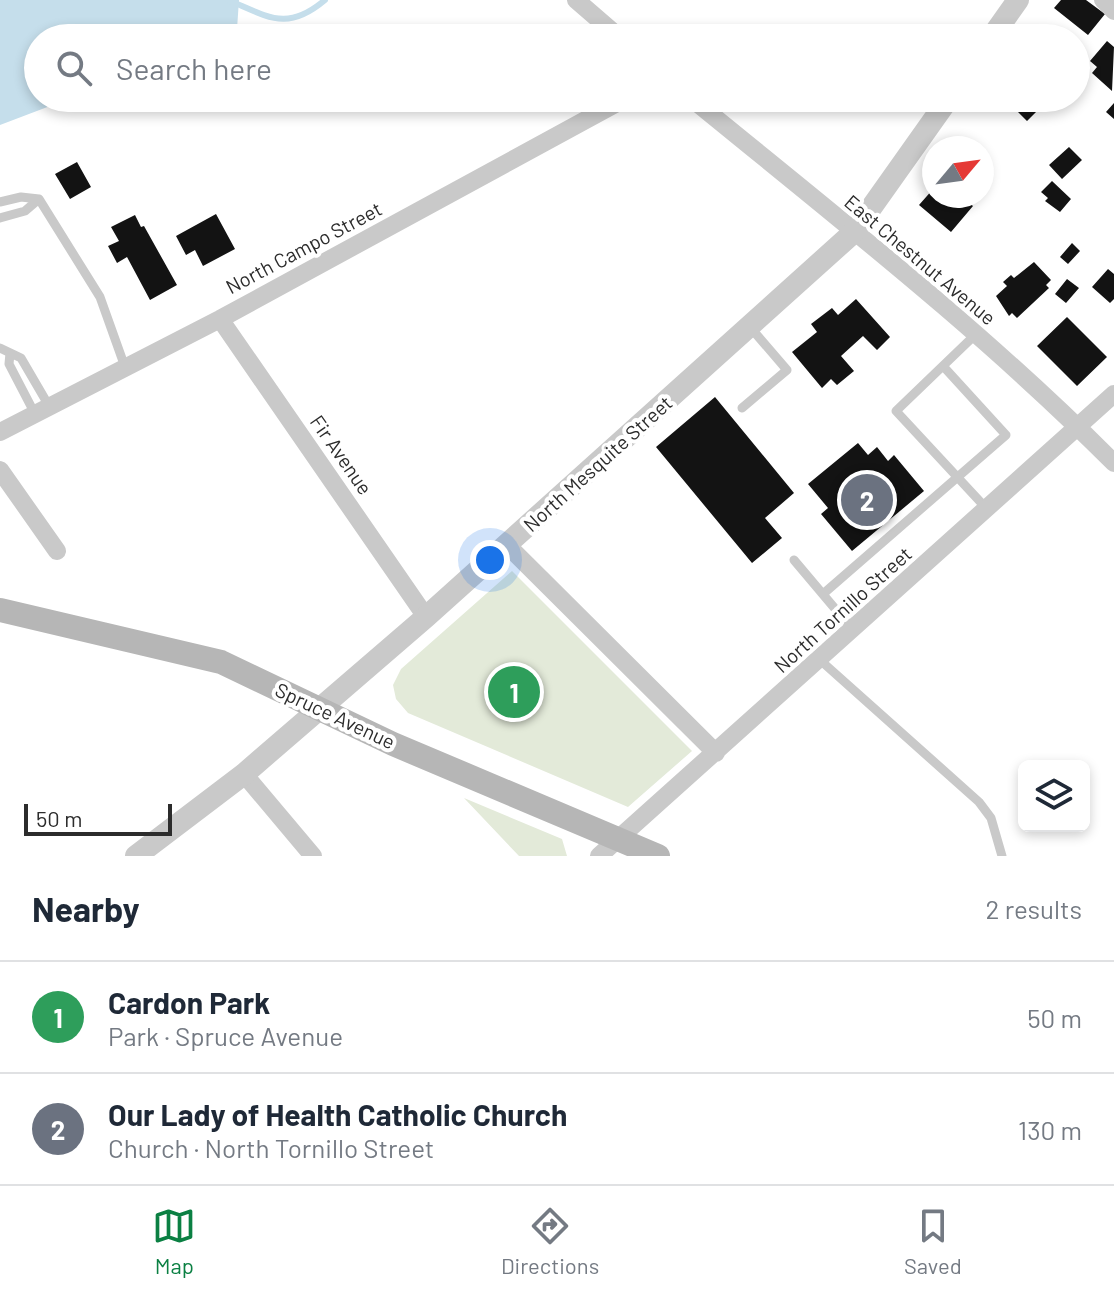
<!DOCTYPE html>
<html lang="en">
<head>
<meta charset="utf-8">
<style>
	:root { --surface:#fff; --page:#f2f2f3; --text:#1f2937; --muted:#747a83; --line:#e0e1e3; --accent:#0b8043 }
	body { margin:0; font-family:Barlow,sans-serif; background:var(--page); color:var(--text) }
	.controls { position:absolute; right:24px; bottom:24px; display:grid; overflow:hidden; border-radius:12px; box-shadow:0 4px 12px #0003 }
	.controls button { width:72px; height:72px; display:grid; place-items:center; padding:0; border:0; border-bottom:2px solid var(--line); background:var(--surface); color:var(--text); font:40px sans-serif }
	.compass { position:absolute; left:922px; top:136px; width:72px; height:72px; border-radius:50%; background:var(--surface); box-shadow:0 4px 12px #0003; rotate:61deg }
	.scale { position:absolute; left:24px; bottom:20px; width:148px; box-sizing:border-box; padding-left:8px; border:4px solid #2c2c2c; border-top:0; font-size:22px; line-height:28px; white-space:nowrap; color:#2c2c2c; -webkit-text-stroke:6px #fff; paint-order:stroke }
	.you { position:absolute; left:490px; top:560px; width:28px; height:28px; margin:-20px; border:6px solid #fff; border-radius:50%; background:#1a73e8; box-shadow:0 0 0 12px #1a73e833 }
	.badge { display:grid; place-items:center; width:52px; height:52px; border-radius:50%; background:var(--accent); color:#fff; font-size:26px; font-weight:700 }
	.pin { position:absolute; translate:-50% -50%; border:4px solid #fff; box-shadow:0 2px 8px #0006 }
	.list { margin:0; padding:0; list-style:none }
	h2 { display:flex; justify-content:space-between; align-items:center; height:104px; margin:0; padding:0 32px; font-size:34px }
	h2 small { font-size:26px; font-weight:400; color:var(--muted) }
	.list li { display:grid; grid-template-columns:52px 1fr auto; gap:24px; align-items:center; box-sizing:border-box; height:112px; padding:0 32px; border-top:2px solid var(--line) }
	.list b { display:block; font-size:30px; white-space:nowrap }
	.list p { margin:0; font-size:26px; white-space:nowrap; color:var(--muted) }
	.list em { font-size:26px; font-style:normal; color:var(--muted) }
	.icon { flex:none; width:44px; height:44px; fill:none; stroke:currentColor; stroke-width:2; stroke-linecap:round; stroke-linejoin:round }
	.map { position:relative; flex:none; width:1114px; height:856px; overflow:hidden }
	.search { position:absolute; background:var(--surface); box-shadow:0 4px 12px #0003; left:24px; right:24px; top:24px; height:88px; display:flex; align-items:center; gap:20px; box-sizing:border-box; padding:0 28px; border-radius:44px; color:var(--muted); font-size:30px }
	.sheet { height:328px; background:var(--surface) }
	nav { display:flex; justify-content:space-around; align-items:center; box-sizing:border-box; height:112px; border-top:2px solid var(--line); background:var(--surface); font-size:22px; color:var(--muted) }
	nav a { display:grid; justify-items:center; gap:4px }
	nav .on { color:var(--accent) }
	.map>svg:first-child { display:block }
</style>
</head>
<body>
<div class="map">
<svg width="1114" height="856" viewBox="0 0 1114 856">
	<rect width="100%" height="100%" fill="#fff"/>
	<path fill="#e3ead9" d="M512 571 692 751 628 807 408 713 396 699 393 685 401 669Z
		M464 798 562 839 567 856H519Z"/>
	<path fill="#c5deeb" d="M0 0H239L237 29 213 38H38V98H60L50 106 0 125Z"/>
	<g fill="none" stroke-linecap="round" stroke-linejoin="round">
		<path stroke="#c5deeb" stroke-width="6" d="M228 0C269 17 287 32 325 0"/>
	</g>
	<path fill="#131313" d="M1061 0H1086L1105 14 1088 35 1054 8Z
		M1107 41 1114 47 1112 91 1092 73 1097 67 1090 61Z
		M1029 100 1039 109 1027 121 1018 112Z
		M1114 103V119L1106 112Z
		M1069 147 1082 160 1062 179 1049 165Z
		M77 162 91 187 70 199 55 174Z
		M1052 181 1071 199 1060 212 1045 201 1048 198 1041 192Z
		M934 188V196H961L973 206 951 232 919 205Z
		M216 214 235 249 203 266 195 250 186 255 176 236Z
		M135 215 141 227 144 226 177 285 150 300 127 257 117 263 108 246 119 241 111 227Z
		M1072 243 1080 251 1068 264 1060 257Z
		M1034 262 1051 280 1046 285 1049 288 1017 318 1012 313 1009 316 996 296 1007 286 1003 282 1011 275 1014 278Z
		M1108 269 1114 274V299L1110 303 1092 287Z
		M1067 279 1079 288 1066 303 1055 294Z
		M856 299 890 337 877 350 863 336 841 356 854 371 837 385 831 379 822 388 792 352 817 332 811 324 832 308 838 315Z
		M1067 317 1107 357 1077 386 1037 346Z
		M715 397 794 493 765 518 782 538 752 563 656 447Z
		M858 443 868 455 877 447 888 461 894 455 924 491 852 551 821 514 828 508 808 484Z"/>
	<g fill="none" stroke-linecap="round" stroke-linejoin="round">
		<path stroke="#c9c9c9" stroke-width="9" d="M39 199 100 297 125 367
			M0 202 21 197 39 199
			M0 218 25 211 39 199
			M975 335 896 411 987 509
			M0 348 21 358 49 406
			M10 353 9 364 35 414
			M742 408 787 370 750 327
			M794 560 853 630
			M823 594 1006 435 943 366
			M820 660 979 802 991 818 1002 856"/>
		<path stroke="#c9c9c9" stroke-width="18" d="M576 0 620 38
			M1103 0 1114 11
			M691 98C835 216 983 331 1114 463
			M220 319 426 617
			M0 432 220 319 626 98
			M0 470 57 551
			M508 546 716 753
			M244 774 313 856
			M599 856 1114 394"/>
		<path stroke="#c9c9c9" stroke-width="22" d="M991 38 1018 0
			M136 856 244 774 426 617 854 232 949 98"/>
		<path stroke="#b6b6b6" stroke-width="24" d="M0 610 221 662 393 744 658 856"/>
	</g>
	<g text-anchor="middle" stroke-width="8" stroke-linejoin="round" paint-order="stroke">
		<g font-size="20" fill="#2c2c2c" stroke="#fff">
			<text transform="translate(304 248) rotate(-28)" y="7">North Campo Street</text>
			<text transform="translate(920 260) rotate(40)" y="7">East Chestnut Avenue</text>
			<text transform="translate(341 455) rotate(55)" y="7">Fir Avenue</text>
			<text transform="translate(598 464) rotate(-42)" y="7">North Mesquite Street</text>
			<text transform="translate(843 610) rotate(-42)" y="7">North Tornillo Street</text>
			<text transform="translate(335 716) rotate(25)" y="7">Spruce Avenue</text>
		</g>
	</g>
</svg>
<div class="controls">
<button><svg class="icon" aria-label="layers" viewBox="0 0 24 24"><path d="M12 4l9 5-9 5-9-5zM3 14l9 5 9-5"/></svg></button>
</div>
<svg class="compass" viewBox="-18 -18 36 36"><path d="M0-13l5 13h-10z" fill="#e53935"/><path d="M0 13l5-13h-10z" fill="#747a83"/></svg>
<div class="scale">50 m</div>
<div class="you"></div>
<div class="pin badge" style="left:514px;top:692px;background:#2e9e5b">1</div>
<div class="pin badge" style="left:867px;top:500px;background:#6b7280">2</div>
<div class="search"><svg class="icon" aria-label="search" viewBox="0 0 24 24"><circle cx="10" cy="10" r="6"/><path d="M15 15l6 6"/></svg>Search here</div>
</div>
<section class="sheet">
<h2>Nearby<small>2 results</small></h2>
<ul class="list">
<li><span class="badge" style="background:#2e9e5b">1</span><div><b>Cardon Park</b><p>Park · Spruce Avenue</p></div><em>50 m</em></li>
<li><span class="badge" style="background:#6b7280">2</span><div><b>Our Lady of Health Catholic Church</b><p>Church · North Tornillo Street</p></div><em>130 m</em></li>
</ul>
</section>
<nav>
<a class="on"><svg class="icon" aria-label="map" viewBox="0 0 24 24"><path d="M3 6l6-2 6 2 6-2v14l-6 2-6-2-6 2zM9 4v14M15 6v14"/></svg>Map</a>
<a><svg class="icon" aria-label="directions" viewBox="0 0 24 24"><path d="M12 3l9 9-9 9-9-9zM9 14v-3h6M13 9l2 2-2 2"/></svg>Directions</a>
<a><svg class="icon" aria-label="saved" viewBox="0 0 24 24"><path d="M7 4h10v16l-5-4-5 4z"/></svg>Saved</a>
</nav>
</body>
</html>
